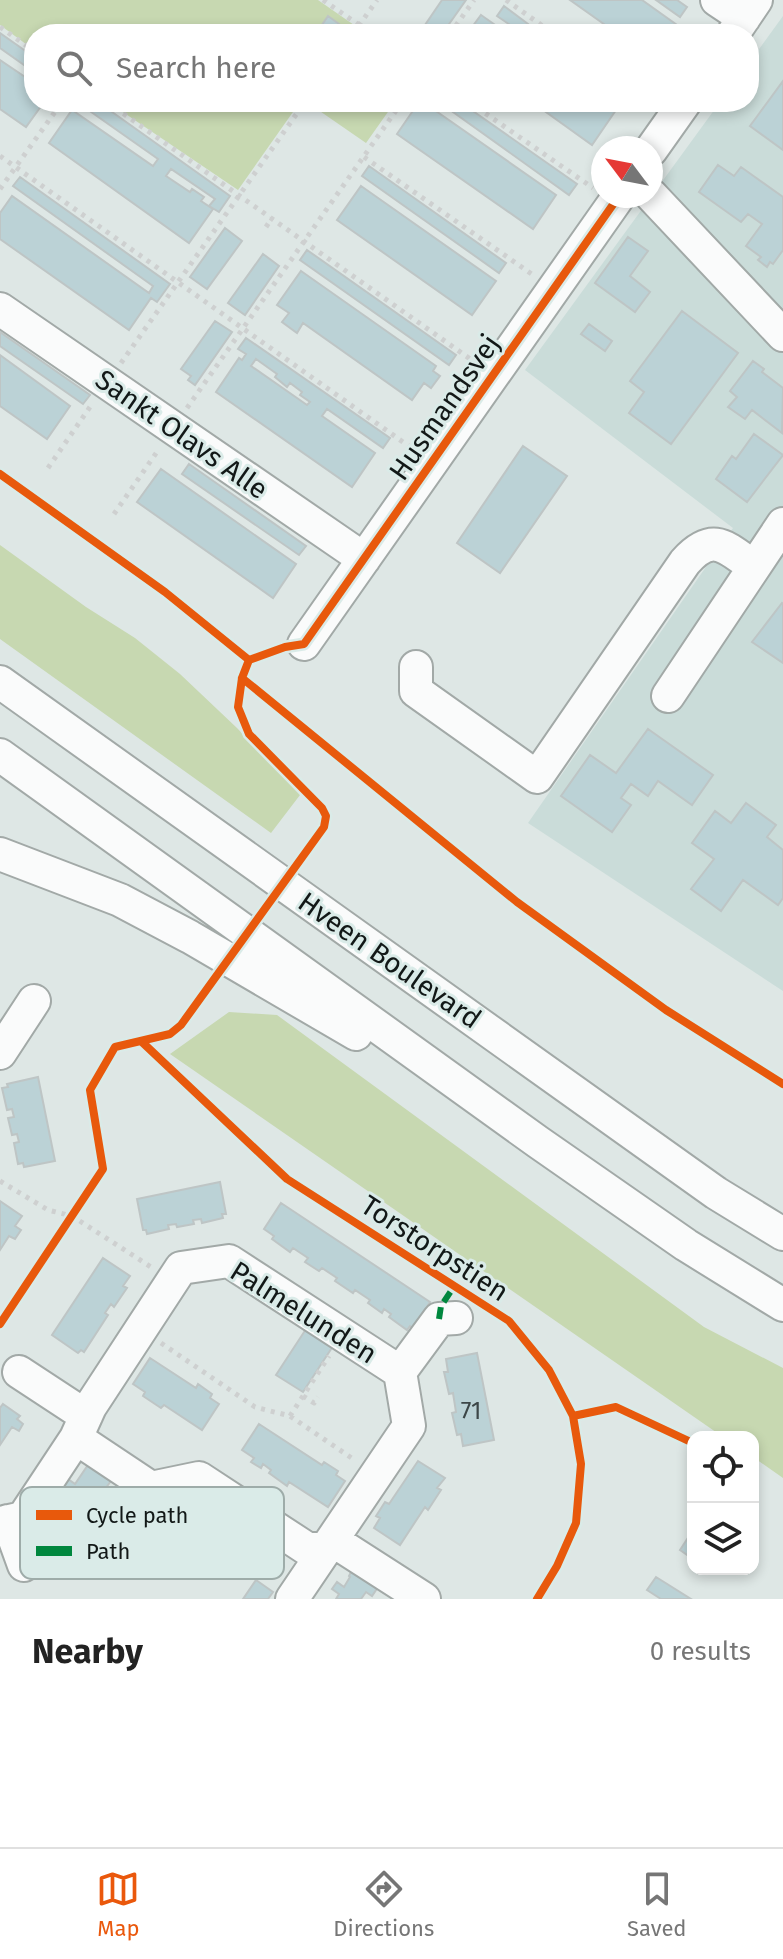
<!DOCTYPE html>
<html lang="en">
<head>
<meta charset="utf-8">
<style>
	:root { --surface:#fff; --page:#f6f6f6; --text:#222; --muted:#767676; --line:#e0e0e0; --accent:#ea580c }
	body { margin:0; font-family:"Fira Sans",sans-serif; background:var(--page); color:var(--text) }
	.controls { position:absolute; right:24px; bottom:24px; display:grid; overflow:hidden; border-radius:16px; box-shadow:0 4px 12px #0003 }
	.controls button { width:72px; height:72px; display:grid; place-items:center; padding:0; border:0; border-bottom:2px solid var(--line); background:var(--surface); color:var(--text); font:40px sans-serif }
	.compass { position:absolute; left:591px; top:136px; width:72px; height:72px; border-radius:50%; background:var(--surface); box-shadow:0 4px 12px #0003; rotate:302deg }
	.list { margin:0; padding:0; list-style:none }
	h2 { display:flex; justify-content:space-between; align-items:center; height:104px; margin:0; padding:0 32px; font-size:34px }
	h2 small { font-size:26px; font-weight:400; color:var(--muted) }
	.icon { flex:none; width:44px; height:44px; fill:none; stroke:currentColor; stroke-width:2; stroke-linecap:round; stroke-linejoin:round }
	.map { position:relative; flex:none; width:783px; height:1599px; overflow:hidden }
	.search { position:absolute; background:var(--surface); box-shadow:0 4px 12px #0003; left:24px; right:24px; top:24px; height:88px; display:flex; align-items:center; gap:20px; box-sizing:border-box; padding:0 28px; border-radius:32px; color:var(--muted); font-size:30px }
	.sheet { height:248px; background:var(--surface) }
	nav { display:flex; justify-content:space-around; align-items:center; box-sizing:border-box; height:112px; border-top:2px solid var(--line); background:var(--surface); font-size:22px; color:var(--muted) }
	nav a { display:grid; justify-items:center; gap:4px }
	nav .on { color:var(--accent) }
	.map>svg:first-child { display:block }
</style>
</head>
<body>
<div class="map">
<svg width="783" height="1599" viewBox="0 0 783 1599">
	<rect width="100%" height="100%" fill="#dee7e5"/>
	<path fill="#cadcd9" d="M783 16V991L528 823 733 528 525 370 720 102H749V63Z"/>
	<path fill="#c7d8b1" d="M0 0H318L354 25 348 34H34V50L0 25Z
		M108 102H300L238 190Z
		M313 102H395L366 143 311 105Z
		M0 545 86 607 135 638 180 674 237 728 300 795 271 833 0 639Z
		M229 1012 277 1015 704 1327 783 1368V1478L753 1457V1437H723L170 1054Z"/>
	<path fill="#bbd2d6" stroke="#bec5c5" stroke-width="2" fill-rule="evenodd" d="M442 0H466L442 34H438L425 25Z
		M570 0H642L677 25 670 34H618Z
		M656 0H677L687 7 680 17Z
		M504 6 528 24 522 33 497 16Z
		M481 15 508 34H467Z
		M328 16 339 24 333 34H316Z
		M0 33 34 57V72L0 48Z
		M0 60 34 83V102H44L26 127 0 109Z
		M783 81V150L750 126Z
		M77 102H98L230 196 219 212 209 206 215 199 171 169 166 176 190 192 192 189 204 197 201 201 213 209 189 243 49 143 72 110 153 166 158 159Z
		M419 102H423L556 195 533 229 397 134Z
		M439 102H460L577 184 569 195Z
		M532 102H604L616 110 592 145Z
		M718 165 734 176 741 167 783 197V250L773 264 770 262 767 267 758 260 761 257 746 246 762 224 748 214 741 222 699 192Z
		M369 166 506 263 499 273 362 176Z
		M20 177 170 284 157 302 151 298 129 330 0 239V213L12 196 149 293 153 286 13 186Z
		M361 186 496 281 472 315 337 220Z
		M225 228 242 241 207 289 190 277Z
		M628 237 648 251 630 276 650 292 635 312 595 283Z
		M307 250 456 355 449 365 300 260Z
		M263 254 279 266 245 315 228 303Z
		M301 271 436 366 433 371 440 376 431 388 424 383 412 400 303 323 297 333 282 322 289 313 277 305Z
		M682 311 738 353 671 444 629 413 644 392 630 381Z
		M215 321 232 332 195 385 188 380 191 376 181 369Z
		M589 324 612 341 605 351 581 334Z
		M0 332 90 395 83 404 0 346Z
		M246 338 390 438 383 448 327 409 322 416 375 453 352 487 216 392 239 358 242 360 246 354 238 349ZM256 359 277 374 275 377 287 387 290 383 302 392 300 395 310 402 307 405 251 366Z
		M0 355 70 406 47 439 0 406Z
		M753 361 764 369 762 372 783 388 782 433 752 410 745 419 728 407 737 397 730 391Z
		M754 434 783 455 747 502 716 479 732 456 736 459Z
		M523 446 567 476 500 573 457 543Z
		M189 464 306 546 299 555 182 474Z
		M161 469 296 564 273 598 137 502Z
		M782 603 783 604V663L752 642Z
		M648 729 713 775 692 805 658 781 648 796 631 784 621 798 631 805 612 832 561 796 590 755 616 773Z
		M746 803 776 825 767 837 783 850V898L778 905 743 880 721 911 691 889 714 859 692 843 715 811 731 823Z
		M38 1077 55 1161 24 1167 23 1163 18 1164 14 1143 19 1142 17 1134 12 1135 8 1118 14 1117 12 1109 7 1110 2 1088 8 1087 7 1084Z
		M220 1182 226 1214H222L223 1218 202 1223 201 1219 193 1220 194 1224 177 1227 176 1224 168 1225 169 1229 147 1234 146 1230H143L137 1199Z
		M0 1201 22 1216 15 1226 21 1230 15 1239 9 1236 0 1250Z
		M281 1203 430 1302 413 1328 410 1326 407 1330 389 1317 391 1314 384 1309 382 1313 368 1303 370 1300 355 1290 353 1293 335 1281 337 1278 322 1268 319 1271 305 1262 308 1258 293 1248 290 1252 272 1239 274 1236 264 1229Z
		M103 1258 130 1276 123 1286 127 1288 114 1307 111 1304 105 1313 108 1315 84 1352 81 1350 78 1353 52 1335Z
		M308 1326 335 1343 303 1392 276 1375Z
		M477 1353 494 1440 463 1446 461 1434 457 1435 452 1413 456 1412 453 1393 449 1394 444 1372H448L446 1359Z
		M150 1358 196 1388 198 1384 212 1394 210 1398 219 1404 202 1430 164 1405 161 1408 143 1396 145 1392 133 1384Z
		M3 1404 20 1416 17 1419 23 1424 19 1431 12 1427 0 1445V1408Z
		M259 1424 322 1465 324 1462 338 1471 336 1475 345 1481 328 1507 289 1482 287 1486 269 1473 271 1470 263 1464 261 1468 251 1462 254 1458 242 1450Z
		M418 1461 445 1478 437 1488 441 1490 428 1510 425 1507 400 1545 374 1528 380 1518 376 1516 385 1502 389 1504Z
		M90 1462 113 1478 103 1492 97 1488 87 1502 94 1506 85 1521 78 1516 68 1530 45 1515 50 1507 56 1511 70 1491 64 1486 68 1479 75 1484Z
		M693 1530V1559L680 1550Z
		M358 1565 382 1581 372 1596 366 1592 361 1599H336L339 1594 332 1589 337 1582 344 1587 350 1577 349 1576 351 1572 353 1573Z
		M656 1577 691 1599H661L647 1590Z
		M256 1580 273 1592 268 1599H243Z"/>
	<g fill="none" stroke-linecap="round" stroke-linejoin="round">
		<defs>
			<path id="minor" d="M717 0 744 18
				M733 34 756 0
				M651 150 685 102
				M651 195 783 335
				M0 309 364 559
				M304 644 619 196
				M416 667V691L537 777 685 562C713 531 726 547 754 567
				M0 682 716 1193 783 1234
				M668 696 783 524
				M0 755 538 1142 686 1245 783 1305
				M0 854 120 900 190 937 356 1034
				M0 1053 34 1001
				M19 1372 86 1416
				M400 1372 439 1319 456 1318
				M76 1438 90 1407 181 1268 229 1261 400 1372 409 1426 292 1599
				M8 1521 24 1565
				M0 1523 23 1518 76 1438 151 1488 199 1478 309 1550 340 1545 424 1599"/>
		</defs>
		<use href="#minor" stroke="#a2a9a7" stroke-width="36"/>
		<path stroke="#ced0d0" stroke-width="5" stroke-dasharray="4 6" stroke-linecap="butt" d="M323 0 372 34
			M506 0 554 34
			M0 27 34 51
			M353 34 377 0
			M450 34 474 0
			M107 102 473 361
			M469 102 593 188
			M0 156 410 447
			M364 157 533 275
			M0 189 62 102
			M266 227 272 218
			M121 363 305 102
			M187 408 402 102
			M48 468 92 404
			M114 514 159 449
			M0 1181 48 1210 72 1216 151 1267
			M161 1343 255 1407 290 1416 353 1459
			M303 1396 314 1403 318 1397
			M290 1416 329 1356"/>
		<use href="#minor" stroke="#fafbfb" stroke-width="32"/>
		<path stroke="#00873e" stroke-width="6" stroke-dasharray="12 6" stroke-linecap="butt" d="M439 1319 441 1306 455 1285"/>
		<defs>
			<path id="cycleway" d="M0 474 165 592 249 660
				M242 678 517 902 666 1010 783 1084
				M142 1042 287 1179 509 1321 549 1370 573 1416 581 1464 576 1523 557 1566 537 1599
				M0 1324 103 1169 90 1090 115 1047 170 1034 181 1025 324 827 326 816 322 808 249 734 238 707 242 678 249 660 285 647 304 644 619 196
				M573 1416 616 1407 693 1443"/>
		</defs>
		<use href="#cycleway" stroke="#daebe8" stroke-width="13"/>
		<use href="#cycleway" stroke="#e8590c" stroke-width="8"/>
	</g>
	<g text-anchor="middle" stroke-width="6" stroke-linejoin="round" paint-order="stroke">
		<g font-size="24" fill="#3c4647">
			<text x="471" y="1419">71</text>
		</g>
		<g font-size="28" fill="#121817" stroke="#daebe8">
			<text transform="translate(444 407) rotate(-55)" y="10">Husmandsvej</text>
			<text transform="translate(182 434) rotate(35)" y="10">Sankt Olavs Alle</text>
			<text transform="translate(390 960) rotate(35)" y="10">Hveen Boulevard</text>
			<text transform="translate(435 1248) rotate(33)" y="10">Torstorpstien</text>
			<text transform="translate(304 1312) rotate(32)" y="10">Palmelunden</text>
		</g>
	</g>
	<rect x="20" y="1487" width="264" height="92" rx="12" fill="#daebe8" stroke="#9eaca9" stroke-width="2"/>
	<rect x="36" y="1510" width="36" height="10" fill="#e8590c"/>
	<rect x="36" y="1546" width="36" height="10" fill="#00873e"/>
	<g font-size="22" fill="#121817">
		<text x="86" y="1523">Cycle path</text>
		<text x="86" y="1559">Path</text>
	</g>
</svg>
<div class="controls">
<button><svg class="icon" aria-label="locate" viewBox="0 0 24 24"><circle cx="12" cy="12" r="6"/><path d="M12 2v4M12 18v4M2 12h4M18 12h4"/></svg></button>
<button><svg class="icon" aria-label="layers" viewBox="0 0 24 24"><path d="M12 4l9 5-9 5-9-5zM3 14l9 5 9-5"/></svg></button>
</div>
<svg class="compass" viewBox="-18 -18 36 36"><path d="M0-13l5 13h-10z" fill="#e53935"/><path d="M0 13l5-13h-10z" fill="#767676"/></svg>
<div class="search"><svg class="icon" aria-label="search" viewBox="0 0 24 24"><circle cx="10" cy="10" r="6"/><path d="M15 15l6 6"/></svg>Search here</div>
</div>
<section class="sheet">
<h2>Nearby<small>0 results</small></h2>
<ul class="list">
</ul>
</section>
<nav>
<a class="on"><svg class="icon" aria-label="map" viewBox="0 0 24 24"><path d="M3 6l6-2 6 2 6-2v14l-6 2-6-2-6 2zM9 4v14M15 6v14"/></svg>Map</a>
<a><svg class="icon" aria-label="directions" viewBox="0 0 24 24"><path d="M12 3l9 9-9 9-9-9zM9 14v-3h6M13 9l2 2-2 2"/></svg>Directions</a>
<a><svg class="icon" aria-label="saved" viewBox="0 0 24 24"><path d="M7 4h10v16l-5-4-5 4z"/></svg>Saved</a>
</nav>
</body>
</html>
